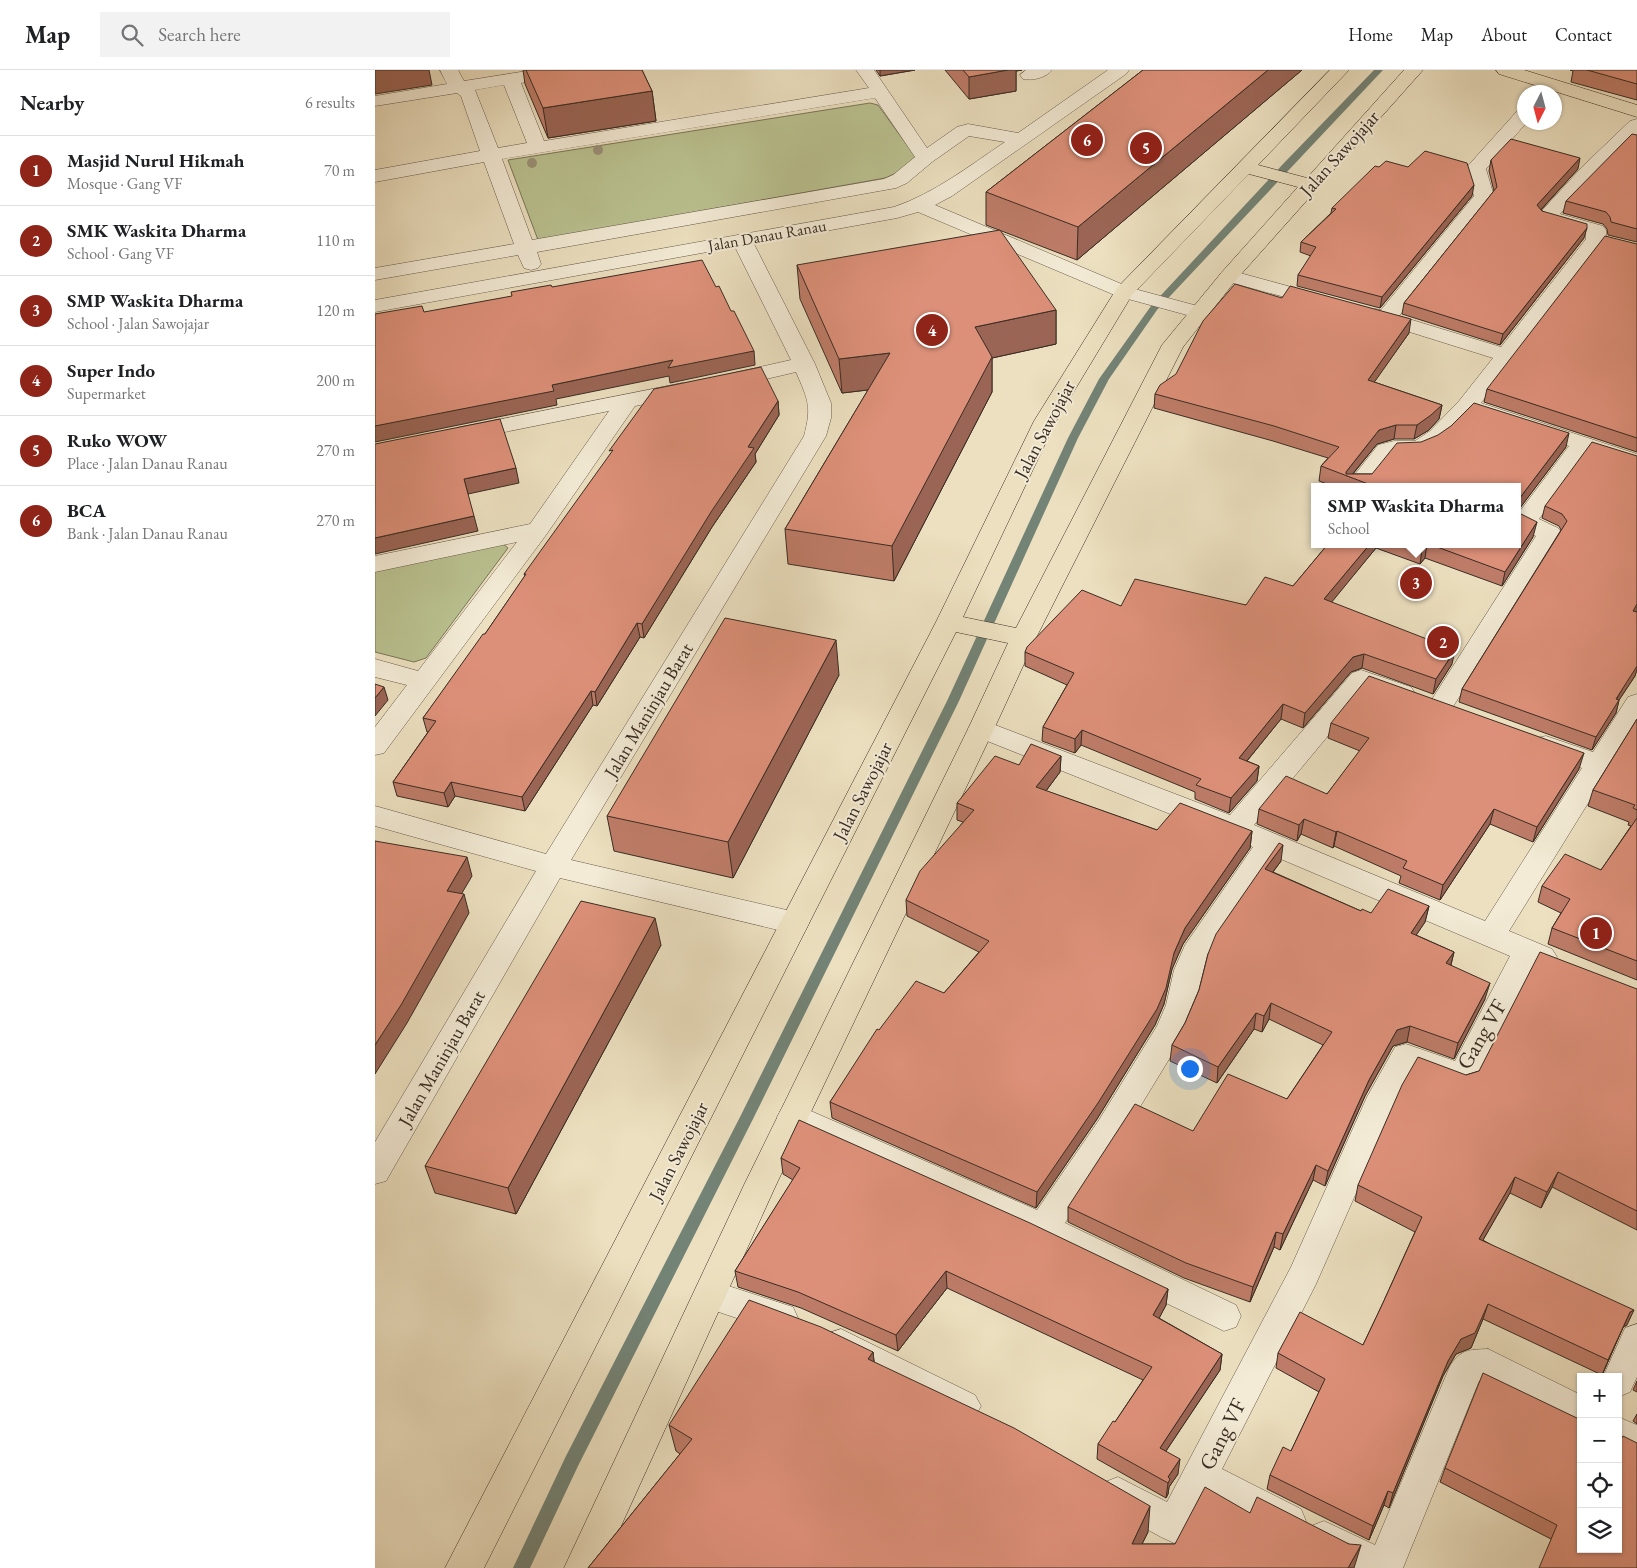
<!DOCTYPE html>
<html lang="en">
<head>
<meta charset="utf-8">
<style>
	:root { --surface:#fff; --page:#f2f2f2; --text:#202124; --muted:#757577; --line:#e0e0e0; --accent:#8f2418 }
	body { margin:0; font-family:"EB Garamond",serif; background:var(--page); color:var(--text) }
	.controls { position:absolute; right:15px; bottom:15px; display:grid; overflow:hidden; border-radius:0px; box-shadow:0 1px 4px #0004 }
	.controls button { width:45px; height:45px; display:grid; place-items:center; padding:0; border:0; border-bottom:1px solid var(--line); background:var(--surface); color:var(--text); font:25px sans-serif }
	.compass { position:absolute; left:1142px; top:15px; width:45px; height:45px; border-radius:50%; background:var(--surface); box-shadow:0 1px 4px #0004; rotate:186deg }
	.you { position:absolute; left:814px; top:998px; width:18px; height:18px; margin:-12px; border:4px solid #fff; border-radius:50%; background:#1a73e8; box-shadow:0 0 0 8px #1a73e833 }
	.badge { display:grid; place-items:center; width:32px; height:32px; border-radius:50%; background:var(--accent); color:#fff; font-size:16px; font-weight:700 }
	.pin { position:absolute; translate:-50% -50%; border:2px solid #fff; box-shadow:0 1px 5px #0006 }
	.popup { position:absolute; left:936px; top:413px; width:210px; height:65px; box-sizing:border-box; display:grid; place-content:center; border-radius:0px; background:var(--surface); filter:drop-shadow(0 1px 4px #0005); font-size:16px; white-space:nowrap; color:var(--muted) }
	.popup b { font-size:19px; color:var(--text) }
	.popup::after { content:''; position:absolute; left:50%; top:100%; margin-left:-10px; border:10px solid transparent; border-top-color:var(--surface) }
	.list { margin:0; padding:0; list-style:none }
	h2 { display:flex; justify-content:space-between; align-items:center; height:65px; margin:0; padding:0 20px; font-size:21px }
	h2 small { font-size:16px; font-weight:400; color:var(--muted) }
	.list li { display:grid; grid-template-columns:32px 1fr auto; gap:15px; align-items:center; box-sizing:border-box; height:70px; padding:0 20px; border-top:1px solid var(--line) }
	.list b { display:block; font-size:19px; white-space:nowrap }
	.list p { margin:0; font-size:16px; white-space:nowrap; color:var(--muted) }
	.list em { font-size:16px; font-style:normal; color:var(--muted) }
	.icon { flex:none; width:28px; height:28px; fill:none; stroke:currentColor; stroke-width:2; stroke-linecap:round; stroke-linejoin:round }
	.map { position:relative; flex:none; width:1262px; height:1498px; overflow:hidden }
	header { display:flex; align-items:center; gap:30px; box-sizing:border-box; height:70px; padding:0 25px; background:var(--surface); border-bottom:1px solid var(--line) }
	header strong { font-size:24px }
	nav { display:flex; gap:28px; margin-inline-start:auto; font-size:18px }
	.search { width:350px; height:45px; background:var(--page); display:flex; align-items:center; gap:12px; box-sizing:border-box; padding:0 18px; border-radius:0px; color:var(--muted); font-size:19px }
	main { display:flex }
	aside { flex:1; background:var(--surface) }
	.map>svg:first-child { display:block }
</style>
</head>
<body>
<header>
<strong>Map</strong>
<div class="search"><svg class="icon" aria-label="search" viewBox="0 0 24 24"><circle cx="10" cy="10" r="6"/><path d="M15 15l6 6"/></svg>Search here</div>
<nav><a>Home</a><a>Map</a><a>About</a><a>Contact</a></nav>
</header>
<main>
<aside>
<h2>Nearby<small>6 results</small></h2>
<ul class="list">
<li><span class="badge">1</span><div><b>Masjid Nurul Hikmah</b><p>Mosque · Gang VF</p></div><em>70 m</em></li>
<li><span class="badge">2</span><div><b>SMK Waskita Dharma</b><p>School · Gang VF</p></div><em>110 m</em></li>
<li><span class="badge">3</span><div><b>SMP Waskita Dharma</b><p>School · Jalan Sawojajar</p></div><em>120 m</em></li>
<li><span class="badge">4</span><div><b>Super Indo</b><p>Supermarket</p></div><em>200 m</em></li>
<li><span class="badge">5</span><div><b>Ruko WOW</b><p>Place · Jalan Danau Ranau</p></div><em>270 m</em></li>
<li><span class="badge">6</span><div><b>BCA</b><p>Bank · Jalan Danau Ranau</p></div><em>270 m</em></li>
</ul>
</aside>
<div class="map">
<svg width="1262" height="1498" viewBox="0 0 1262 1498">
	<rect width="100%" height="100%" fill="#ece0c0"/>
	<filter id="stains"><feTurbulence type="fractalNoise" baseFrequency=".004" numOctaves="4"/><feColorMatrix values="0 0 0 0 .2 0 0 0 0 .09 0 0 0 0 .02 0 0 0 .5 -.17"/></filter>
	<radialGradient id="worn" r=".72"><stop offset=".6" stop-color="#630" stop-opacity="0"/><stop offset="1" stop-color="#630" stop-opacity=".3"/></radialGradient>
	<path fill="#bac190" stroke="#7a765a" d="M495 33 503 35 540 86C536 96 520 104 510 108L163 170 133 90Z
		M127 473 133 478 51 588 39 592 0 582V501Z"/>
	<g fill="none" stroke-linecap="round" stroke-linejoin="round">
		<path fill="#738376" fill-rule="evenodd" d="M999 0H1008L782 240 734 309 703 368 584 631 378 1049 203 1396 155 1498H138L191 1386 365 1047 572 631 693 368 724 309 776 236 909 93Z"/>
		<defs>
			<path id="minor" d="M65 0H83L89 11 158 0H200L197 4 191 5 146 13 169 71 494 18 481 0H499L552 78 582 57 593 54 643 63 733 0H754L751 4 577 126 560 135 756 218 830 238 833 242 830 246 823 248 742 226 543 142 522 148 379 174 440 294 456 333V348L451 366 196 790 420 842 430 845 434 853 430 861 420 864 185 808 11 1111 0 1114V1072L161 801 0 756V736L171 784 429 366C437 336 433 330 421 302L353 318 345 316 342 311 345 306 416 290 360 177 0 242V230L519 137C560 123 594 96 630 72L594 66 557 92 532 113 521 118 162 182 166 194 163 198 156 200 149 198 143 185 0 210V198L139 174 109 92 0 112V100L105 81 86 26 82 23 0 36V26L72 14ZM129 15 152 73 123 78 100 20ZM500 28 540 87 518 105 509 109 157 170 127 89Z
				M651 0H677C671 8 657 11 648 9L645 5Z
				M1175 9 1181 10 1184 14 1177 22H1159L1169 10Z
				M1150 38V52H1152L1111 99 1119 126 1024 246 1126 277 1211 169V163L1165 150 1162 146 1207 97 1255 51 1262 49V65L1221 105 1185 144 1228 156 1231 160V169L1106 333 1262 384V398L1213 383 1164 449 1183 458 1187 463 1074 643 1065 646 1056 643 1052 637 1161 466 1142 456V445L1194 376 1096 345C1080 361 1067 379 1043 384 1035 385 1027 384 1019 385L993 417H970L1003 375 1019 371H1040L1055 361 1084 331 1118 288 993 249 990 245 993 241 1000 239 1006 240 1099 126 1091 98 1144 39Z
				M854 200 953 227 956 231 953 235 946 237 847 210 844 206 847 202Z
				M308 313 316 315 319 320 316 325 260 336 171 465 9 683 0 685V657L32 615 0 607V589L43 601 142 472 0 502V486L155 454 234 341 90 370 82 368 79 363 82 358Z
				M986 600 1036 617 1040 623 1036 629 1027 632 991 620 879 755 1110 851 1207 698 1162 682 1158 675 1162 668 1171 666 1218 682 1253 627 1262 624V654L1134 861 1177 879 1182 887 1177 895 1167 898 1159 896 1098 1016 1087 1019 1038 1001 1022 1030 941 1214 847 1399 926 1439 931 1451 926 1463 913 1468 832 1428 812 1467 799 1473 786 1467 730 1436 725 1424 730 1412 743 1407 792 1432 916 1197 992 1027 1020 977 1031 974 1080 991 1135 886 901 787 838 879 829 900 821 935 807 968 746 1068 690 1153 861 1235 866 1246 861 1257 849 1261 656 1168 407 1056 402 1047 407 1038 418 1034 429 1038 662 1140 724 1050 782 956 791 935 799 900 810 875 878 777 597 665 593 659 597 653 606 650 615 653 855 745 977 603Z
				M335 1210 418 1237 423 1248 418 1259 406 1263 323 1235 318 1225 323 1215Z
				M1262 1254V1307L1255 1322 1243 1327V1307H1228L1250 1258Z
				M466 1259 600 1325 606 1336 600 1347 588 1352 576 1347 454 1285 449 1274 454 1263Z
				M1113 1279 1206 1325V1359L1110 1311H1104L1028 1498H968L936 1482 931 1469 936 1456 949 1451 1000 1475 1075 1296C1087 1279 1093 1280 1113 1279Z
				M1243 1347 1262 1355V1390L1243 1381Z"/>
			<path id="major" d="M955 0H974L883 95 932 108 1029 0H1048L861 210 808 277 661 568 619 659 401 1115 227 1498H189L369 1115 593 659 633 573 581 562 109 1498H70L561 552 659 351 742 218ZM874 104 923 117 847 202 787 275 641 558 588 547 681 351 757 225Z
				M1121 0H1149L1262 35V47L1124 4Z"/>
		</defs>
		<use href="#minor" stroke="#66594a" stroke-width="1"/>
		<use href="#major" stroke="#392c23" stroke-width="1"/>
		<use href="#minor" fill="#f3ebd6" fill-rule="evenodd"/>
		<use href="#major" fill="#ece0c0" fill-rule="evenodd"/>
	</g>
	<g fill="#9b9178">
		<circle cx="223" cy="80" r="5"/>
		<circle cx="157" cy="93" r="5"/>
	</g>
	<path fill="#be7c68" stroke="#392c23" d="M148 0H267L277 21 281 51 173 68 150 14Z
		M501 0H540L505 6Z
		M570 0H647L641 1V21L594 29Z
		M768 0H927L702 190 611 155V122Z
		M1195 0H1262V30L1196 12 1198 1Z
		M1262 65V172L1233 165 1232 159 1228 154 1188 143 1191 131Z
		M1116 90 1203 99 1166 140 1209 168 1125 275 1027 244 1029 233 1119 121 1114 101Z
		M1097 126 1005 238 922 216 923 205 936 186 925 182 926 172 956 143 957 138Z
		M1262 174V382L1109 332 1112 319Z
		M422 195 681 240V274L617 288V322L519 511 413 494 410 459 493 320 467 323 425 229Z
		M1034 263 999 312 1067 335 1064 349 1054 360 1039 369H1019L1002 374 978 404H997L1191 377 1144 439V443L1158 467 1127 516 1050 488 1045 494 1001 478 956 532 1077 594 1058 624 987 598 976 602 928 658 906 649 872 691 884 696 882 711 854 743 820 729V722L706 675 700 683 667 671 668 657 692 615 650 596V582L746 536 871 535 918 516 953 474H1142V417H960L944 411 946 396 953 388 898 371 779 338 780 324Z
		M403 331 404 345 380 384 381 392 337 457 269 568 265 567 222 636 218 635 150 741 80 726 73 737 22 726 18 712 53 662H52L48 648 110 564 150 506 149 504Z
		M1262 386V599L1260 606 1244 630 1241 643 1217 680 1084 632 1087 619 1186 460 1184 456 1167 448 1170 436Z
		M464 605 358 808 239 781 232 746Z
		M1262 649V910L1173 874 1177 858 1186 843 1163 832 1167 816 1226 800 1256 756 1253 755 1254 752 1213 736 1218 720Z
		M956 653 1204 699 1158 772 1115 754 1065 830 1024 813 1026 806 959 776 958 778 926 764 922 771 882 754 884 739 952 724 985 681 953 668Z
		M686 686 685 702 671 721 782 760 877 761 875 778 808 874 797 899 789 934 780 955 722 1049 661 1138 457 1048 455 1032 504 960 569 923 604 882 532 846 531 830 588 752 582 750V733L644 695Z
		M906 791 898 802 986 841 996 843 1054 836 1050 852 1041 865 1079 882 1076 895 1110 929 1079 989 1032 972 1018 976 990 1026 950 1116 938 1110 905 1180 899 1177 875 1232 809 1208 693 1152V1137L818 1061 912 1029 948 975 894 949 887 962 879 959 842 1013 795 991 797 975 810 953 824 920 833 884Z
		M286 875 141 1144 60 1123 50 1096Z
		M1262 919V1160L1177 1117 1166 1138 1135 1123 1108 1170 1252 1255 1248 1257 1227 1305 1108 1249 1096 1278 1081 1284 1068 1306 1014 1438 1009 1435 994 1470 892 1419 895 1405 916 1381 944 1322 901 1298 903 1283 988 1275 1007 1235 1040 1162 980 1131 983 1115 1091 1005 1104 1001Z
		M406 1088 793 1219 791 1235 784 1248 847 1284 845 1300 791 1381 803 1404 794 1417 793 1424 791 1428 722 1389 723 1374 740 1352 768 1310 572 1218 523 1281 426 1238 363 1217 360 1201 418 1110 408 1104Z
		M498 1282 499 1292 773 1462 767 1474H800L875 1443 974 1474 213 1498 305 1384 301 1381 294 1355Z
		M1262 1311V1322L1258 1320Z
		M1262 1344V1354L1258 1351Z
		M1246 1369 1176 1469 1065 1412 1070 1398Z"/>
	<path fill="#9b6555" stroke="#392c23" d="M0 0H54L57 15 0 24Z
		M505 0H540L505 6Z
		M632 0H647L641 1V21L594 29V7Z
		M893 0H927L702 190 703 157Z
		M277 21 281 51 173 68 168 38Z
		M1205 88 1203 99 1160 146 1162 135Z
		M1099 115 1097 126 1005 238 1007 227Z
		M1212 158 1209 168 1125 275 1128 264Z
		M681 240V274L617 288V322L519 511 517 476 600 257Z
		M1036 249 1034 263 991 324 993 310Z
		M379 281 380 295 295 313 294 306 181 329 182 335 0 372V356L177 315 298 290Z
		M515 283 517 317 467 323 464 289Z
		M403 331 404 345 380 384 381 392 337 457 269 568 267 554 373 377Z
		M1067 335 1064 349 1054 360 1039 369 1042 355Z
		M1021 355 1019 369 1002 374 975 407 970 405 971 402 1004 360Z
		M1194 363 1191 377 1142 442 1144 429Z
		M141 398 144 413 93 424 89 409Z
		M99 446 103 461 0 484V468Z
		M1162 452 1158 467 1127 516 1130 502Z
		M995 474H1002L1001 478 947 544 949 529Z
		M1052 474 1050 488 1045 494 1047 480Z
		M1262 534V542L1258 541Z
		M262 553 265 567 222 636 220 622Z
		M461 570 464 605 358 808 353 772Z
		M1080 580 1077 594 1058 624 1061 609Z
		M989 584 987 598 976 602 928 658 930 643 978 587Z
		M1262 592V599L1260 606 1244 630 1241 643 1217 680 1221 667Z
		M9 617 13 630 0 646V628Z
		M216 621 218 635 150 741 147 727Z
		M908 634 906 649 862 703 864 688Z
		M707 660 706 675 700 683V669Z
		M1209 683 1204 699 1158 772 1162 757Z
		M686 686 685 702 661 734V717Z
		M884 696 882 711 854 743 856 728Z
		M76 712 80 726 73 737 69 723Z
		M1119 739 1115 754 1065 830 1068 815Z
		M929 749 926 764 922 771 924 755Z
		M877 761 875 778 808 874 797 899 789 934 780 955 722 1049 661 1138 662 1122 799 883 810 858Z
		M962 761 959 776 958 778 961 762Z
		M908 775 906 791 888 815 890 799Z
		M92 787 97 806 77 840 72 821Z
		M89 824 94 843 32 953 0 1004V975Z
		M1054 836 1050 852 1032 879 1036 863Z
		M280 848 286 875 141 1144 133 1118Z
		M1079 882 1075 898 1071 893Z
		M1115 913 1110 929 1079 989 1083 973Z
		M896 933 894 949 887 962 889 946Z
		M881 943 879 959 842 1013 843 997Z
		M1035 956 1032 972 1018 976 990 1026 950 1116 953 1101 994 1010 1022 960Z
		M941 1095 938 1110 905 1180 908 1164Z
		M1183 1102 1177 1117 1166 1138 1172 1122Z
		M1140 1107 1135 1123 1100 1184 1104 1169Z
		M901 1162 899 1177 875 1232 878 1217Z
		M571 1201 572 1218 523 1281 521 1265Z
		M793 1219 791 1235 777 1262 778 1245Z
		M1113 1234 1108 1249 1096 1278 1081 1284 1068 1306 1014 1438 1018 1423 1073 1291 1086 1269Z
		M1259 1240 1252 1255 1248 1257 1227 1305 1255 1242Z
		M498 1282 501 1309 493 1289Z
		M847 1284 845 1300 783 1393 785 1378Z
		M805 1389 803 1404 794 1417 793 1424 791 1428 793 1413V1407Z
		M1013 1421 1009 1435 994 1470 998 1456Z
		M775 1436 773 1462 755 1498 757 1474Z
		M986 1475 979 1498H973Z"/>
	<path fill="#dd9079" stroke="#392c23" d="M151 0H267L277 21 168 38Z
		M588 0H633L594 7Z
		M768 0H893L703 157 611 122Z
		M1212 0H1262V14Z
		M1257 64 1262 65V159L1236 152 1235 147 1231 142 1191 131Z
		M1136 69 1205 88 1162 135 1167 141 1212 154V158L1128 264 1029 233 1122 117 1116 90Z
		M1050 81 1092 93 1099 115 1007 227 923 205 941 177 926 172 961 139 957 138 1000 96 1004 97 1011 91 1033 97Z
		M625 160 681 240 600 257 617 287 517 476 410 459 515 283 464 289 422 195Z
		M1230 166 1262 174V368L1112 319Z
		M327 190 341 217 344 216 356 241H359L379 281 293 298 298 290 177 315 179 321 0 356V244L47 236 49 242 137 226 136 222 176 215 177 217Z
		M860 214 907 228 915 216 1036 249 993 310 1067 335 1056 345 1042 355H1021L1004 360 971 402V404H997L1022 373 1046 372 1063 365 1076 356 1099 333 1194 363 1144 429V443L1162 452 1130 502 1054 474H1142V417H1001L946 396 964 377 899 356 780 324 785 315 801 304 828 251Z
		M386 297 403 331 373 377 379 378 336 442 267 554 262 553 220 622 216 621 147 727 76 712 69 723 18 712 61 651 48 648 108 564H110L151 504H149L238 380 234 381 279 319Z
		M125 349 141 398 89 409 99 446 0 468V374Z
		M1217 372 1262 386V534L1258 541 1262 542V596L1241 629 1244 630 1221 667 1087 619 1192 451 1187 444 1170 436Z
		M953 474H995L949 529 1080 580 1061 609 989 584 978 587 930 643 908 634 864 688 884 696 856 728 821 715 826 709 707 660 700 669 668 657 699 603 650 582 652 577 707 520 746 536 760 509 871 535 890 507 918 516Z
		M1032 474H1052L1047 480Z
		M350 548 461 570 353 772 232 746Z
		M994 606 1209 683 1162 757 1119 739 1068 815 1028 798 1032 791 962 761 961 762 929 749 924 755 884 739 911 706 952 724 994 668 956 653Z
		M0 614 9 617 0 628Z
		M1262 649V740L1258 738 1260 735 1218 720Z
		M656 674 686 686 661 717 782 760 805 733 877 761 810 858 799 883 791 918 782 939 723 1033 662 1122 455 1032 502 959 504 960 541 911 569 923 614 871 531 830 545 801 599 740 582 733 620 686 644 695Z
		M1262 748V891L1177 858 1195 829 1167 816 1190 784 1226 800Z
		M0 771 92 787 72 821 89 824 26 935 0 975Z
		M904 773 908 775 890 799 986 841 987 839 996 843 1013 819 1054 836 1036 863 1079 882 1071 893 1115 913 1083 973 1035 956 1022 960 994 1010 953 1101 941 1095 908 1164 901 1162 878 1217 811 1193 693 1137 760 1034 818 1061 853 1004 912 1029 957 962 896 933 889 946 881 943 843 997 797 975 810 953 824 920 833 884 841 864Z
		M206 831 280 848 133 1118 50 1096Z
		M1165 882 1262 919V1141L1183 1102 1172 1122 1140 1107 1104 1169 1259 1240 1255 1242 1233 1290 1113 1234 1100 1263 1086 1269 1073 1291 1018 1423 1013 1421 998 1456 895 1405 908 1377 916 1381 950 1309 903 1283 925 1242 988 1275 1007 1235 1047 1147 983 1115 1027 1015 1043 987 1091 1005 1104 1001Z
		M424 1050 655 1153 793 1219 778 1245 847 1284 785 1378 805 1389 793 1407 795 1409 793 1413 723 1374 738 1351 740 1352 777 1297 571 1201 521 1265 423 1222 360 1201 425 1098 406 1088Z
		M374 1230 446 1257 498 1282 493 1289 639 1358 775 1436 757 1474H800L830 1417 875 1443 882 1427 974 1474 986 1475 973 1498H213L317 1369 294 1355Z
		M1108 1303 1206 1350V1479H1243V1368L1246 1369 1248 1366 1262 1373V1498H1164L1182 1455 1070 1398Z"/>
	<g text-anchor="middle" stroke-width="4" stroke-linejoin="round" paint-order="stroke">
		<g font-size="16" fill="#392c23" stroke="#f3ebd6">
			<text transform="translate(392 165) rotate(-10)" y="6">Jalan Danau Ranau</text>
		</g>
		<g font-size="19" fill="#392c23" stroke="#f3ebd6">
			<text transform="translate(964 83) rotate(-48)" y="7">Jalan Sawojajar</text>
			<text transform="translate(669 359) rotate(-62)" y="7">Jalan Sawojajar</text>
			<text transform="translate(273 640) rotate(-59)" y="7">Jalan Maninjau Barat</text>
			<text transform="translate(487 721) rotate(-63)" y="7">Jalan Sawojajar</text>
			<text transform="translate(66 988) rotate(-60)" y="7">Jalan Maninjau Barat</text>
			<text transform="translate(303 1081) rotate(-63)" y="7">Jalan Sawojajar</text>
		</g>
		<g font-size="22" fill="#392c23" stroke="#f3ebd6">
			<text transform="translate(1106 964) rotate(-60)" y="8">Gang VF</text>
			<text transform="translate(847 1364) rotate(-63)" y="8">Gang VF</text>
		</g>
	</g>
	<rect width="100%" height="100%" filter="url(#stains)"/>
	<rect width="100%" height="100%" fill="url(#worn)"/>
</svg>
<div class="controls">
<button>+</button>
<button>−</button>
<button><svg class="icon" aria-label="locate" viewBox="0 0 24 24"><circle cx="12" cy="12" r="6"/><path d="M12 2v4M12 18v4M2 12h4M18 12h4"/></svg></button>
<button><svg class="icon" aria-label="layers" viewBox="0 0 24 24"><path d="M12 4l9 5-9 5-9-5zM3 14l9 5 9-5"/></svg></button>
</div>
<svg class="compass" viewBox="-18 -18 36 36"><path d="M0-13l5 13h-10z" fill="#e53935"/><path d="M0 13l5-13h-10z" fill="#757577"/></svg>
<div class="you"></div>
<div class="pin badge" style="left:1221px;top:863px">1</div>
<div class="pin badge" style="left:1068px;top:572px">2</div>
<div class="pin badge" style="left:1041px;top:513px">3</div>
<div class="popup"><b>SMP Waskita Dharma</b>School</div>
<div class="pin badge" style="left:557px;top:260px">4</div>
<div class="pin badge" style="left:771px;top:78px">5</div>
<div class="pin badge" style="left:712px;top:70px">6</div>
</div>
</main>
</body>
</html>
